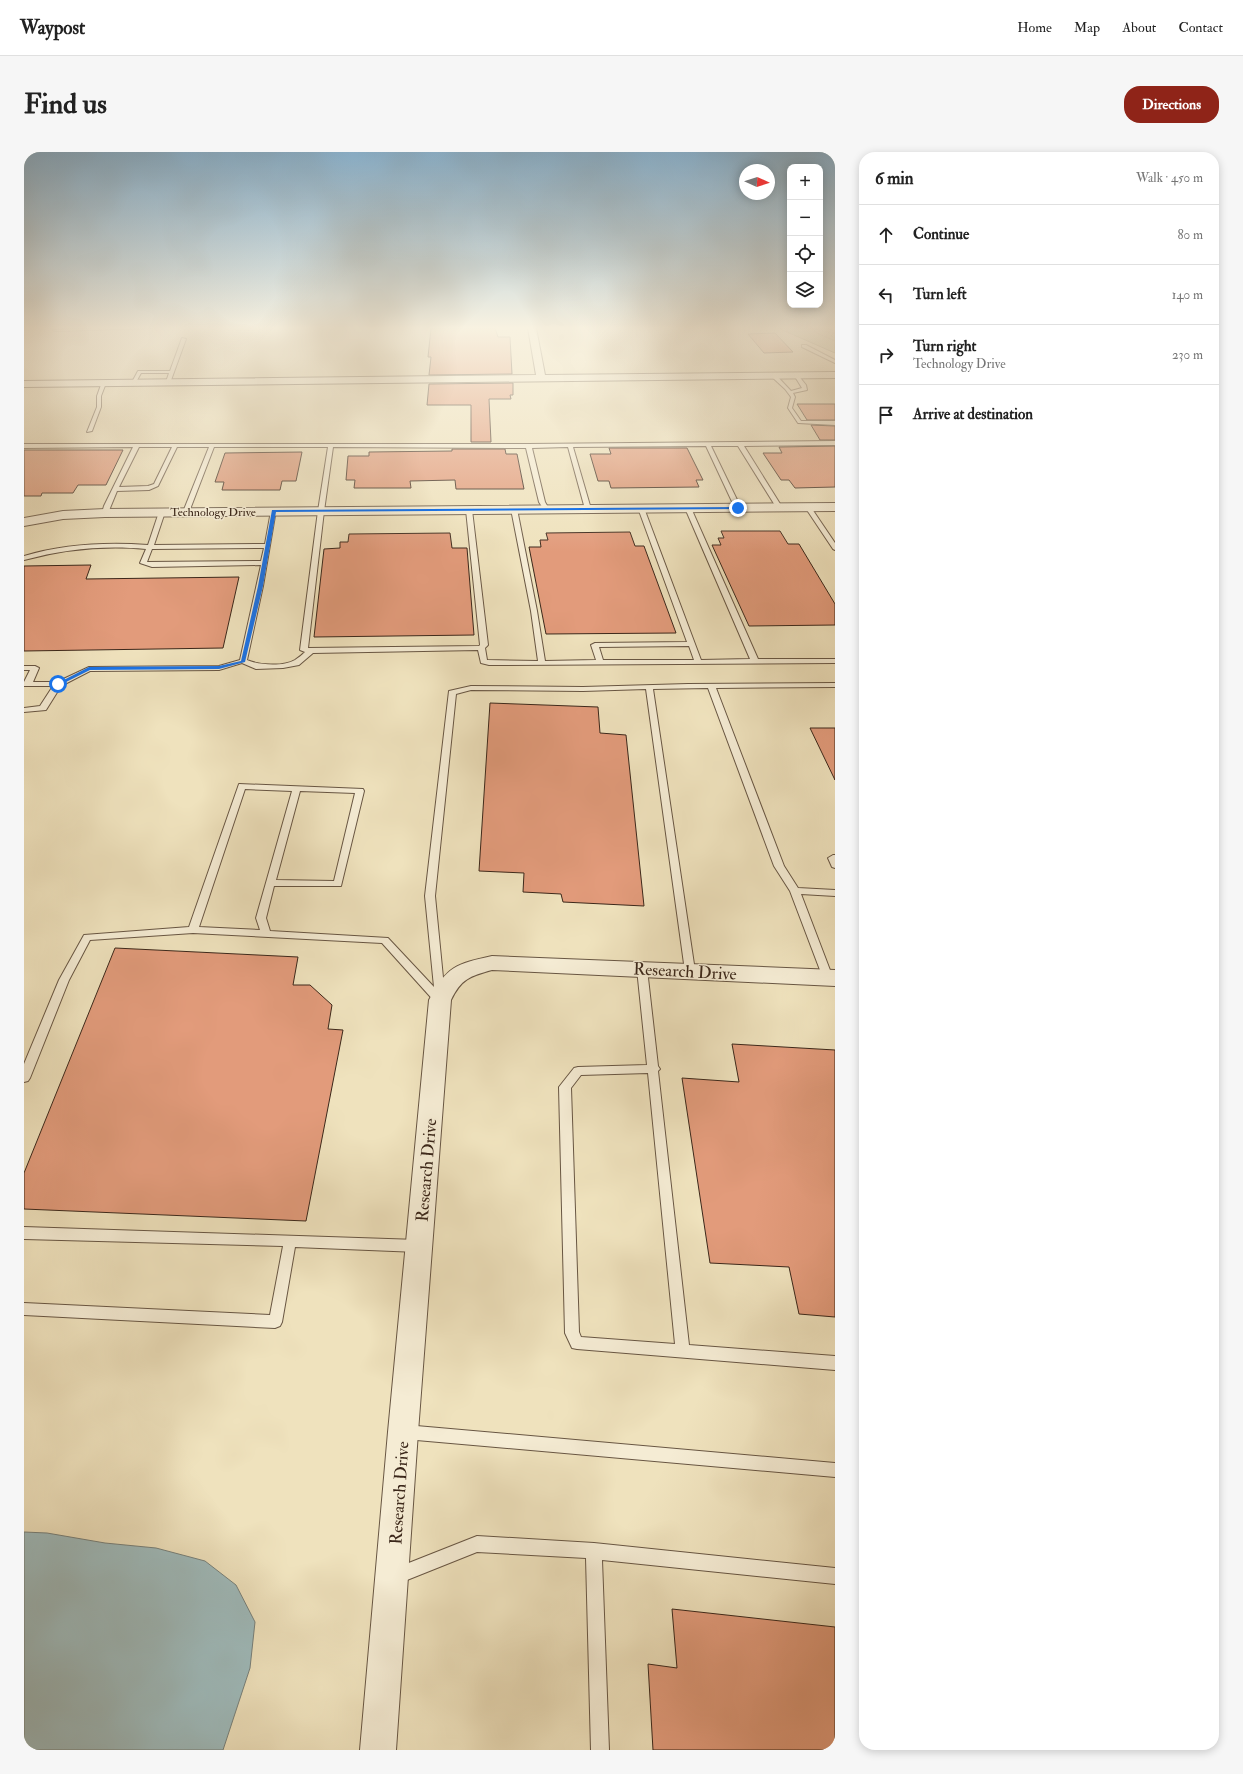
<!DOCTYPE html>
<html lang="en">
<head>
<meta charset="utf-8">
<style>
	:root { --surface:#fff; --page:#f6f6f6; --text:#222; --muted:#767676; --line:#e0e0e0; --accent:#8f2418 }
	body { margin:0; font-family:"IM FELL Double Pica",serif; background:var(--page); color:var(--text) }
	.controls { position:absolute; right:12px; top:12px; display:grid; overflow:hidden; border-radius:8px; box-shadow:0 2px 10px #0003 }
	.controls button { width:36px; height:36px; display:grid; place-items:center; padding:0; border:0; border-bottom:1px solid var(--line); background:var(--surface); color:var(--text); font:20px sans-serif }
	.compass { position:absolute; left:715px; top:12px; width:36px; height:36px; border-radius:50%; background:var(--surface); box-shadow:0 2px 10px #0003; rotate:93deg }
	.stop { position:absolute; width:12px; height:12px; margin:-9px; border:3px solid #1a73e8; border-radius:50%; background:#fff }
	.stop.end { background:#1a73e8; border-color:#fff; box-shadow:0 1px 4px #0008 }
	.list { margin:0; padding:0; list-style:none }
	h2 { display:flex; justify-content:space-between; align-items:center; height:52px; margin:0; padding:0 16px; font-size:17px }
	h2 small { font-size:13px; font-weight:400; color:var(--muted) }
	.list li { display:grid; grid-template-columns:26px 1fr auto; gap:12px; align-items:center; box-sizing:border-box; height:60px; padding:0 16px; border-top:1px solid var(--line) }
	.list b { display:block; font-size:15px; white-space:nowrap }
	.list p { margin:0; font-size:13px; white-space:nowrap; color:var(--muted) }
	.list em { font-size:13px; font-style:normal; color:var(--muted) }
	.icon { flex:none; width:22px; height:22px; fill:none; stroke:currentColor; stroke-width:2; stroke-linecap:round; stroke-linejoin:round }
	.map { position:relative; flex:none; width:811px; height:1598px; overflow:hidden; border-radius:16px }
	header { display:flex; align-items:center; gap:24px; box-sizing:border-box; height:56px; padding:0 20px; background:var(--surface); border-bottom:1px solid var(--line) }
	header strong { font-size:19px }
	nav { display:flex; gap:22px; margin-inline-start:auto; font-size:14px }
	.intro { display:flex; align-items:center; justify-content:space-between; box-sizing:border-box; height:96px; padding:0 24px }
	h1 { margin:0; font-size:28px }
	.button { padding:10px 18px; border-radius:16px; background:var(--accent); color:#fff; font-size:14px; font-weight:700 }
	main { display:flex; gap:24px; padding:0 24px }
	aside { flex:1; background:var(--surface); border-radius:16px; box-shadow:0 2px 10px #0003 }
	.map>svg:first-child { display:block }
</style>
</head>
<body>
<header>
<strong>Waypost</strong>
<nav><a>Home</a><a>Map</a><a>About</a><a>Contact</a></nav>
</header>
<div class="intro"><h1>Find us</h1><a class="button">Directions</a></div>
<main>
<div class="map">
<svg width="811" height="1598" viewBox="0 0 811 1598">
	<rect width="100%" height="100%" fill="#efe2bd"/>
	<filter id="stains"><feTurbulence type="fractalNoise" baseFrequency=".005" numOctaves="4"/><feColorMatrix values="0 0 0 0 .2 0 0 0 0 .09 0 0 0 0 .02 0 0 0 .5 -.17"/></filter>
	<radialGradient id="worn" r=".72"><stop offset=".6" stop-color="#630" stop-opacity="0"/><stop offset="1" stop-color="#630" stop-opacity=".3"/></radialGradient>
	<path fill="#bec28d" stroke="#7c7454" d="M754 176H802L811 179V201Z"/>
	<path fill="#9fbbbc" stroke="#77807b" d="M0 1380 23 1381 81 1391 132 1396 181 1409 212 1433 231 1470 226 1516 199 1598H0Z"/>
	<path fill="#e29b7b" stroke="#3b271a" d="M407 176H471L474 185H486L488 222 405 223 407 205H404Z
		M751 181 769 200 740 201 724 182Z
		M489 231V243H486L487 247H465L467 290H447V253H403L405 232Z
		M773 252H811V268H783Z
		M787 273 811 274V288H796Z
		M811 294V335L771 336 765 328H757L739 301H758L755 295Z
		M585 296H663L679 328H672L675 335 587 336 585 329H574L566 302H587Z
		M428 297H481L482 302H493L500 337H432L431 328 386 329 387 336H330L331 328H322L324 304H345V300L428 299Z
		M0 298H99L82 333H54L49 341H18L17 344H0Z
		M278 300 272 329H258L256 338H198L200 330H191L201 301Z
		M697 379H756L764 392H775L811 452V473L725 474 688 393H697L694 386H700Z
		M606 380 611 394H620L652 481 522 482 505 395H517L516 388H524L522 381Z
		M426 381 428 396H443L450 483 290 485 300 397 316 396V390H324L325 382Z
		M67 413 62 427 215 425 199 496 0 499V414Z
		M466 551 574 555 576 581 602 583 620 754 539 750 537 742 499 740 500 721 455 719Z
		M786 576H811V628Z
		M91 796 274 805 269 833H286L308 853 304 877 319 878 282 1069 0 1057V1021Z
		M708 892 811 898V1165L775 1162 765 1115 686 1111 658 926 715 930Z
		M648 1457 811 1475V1598H629L624 1512 653 1516Z"/>
	<g fill="none" stroke-linecap="round" stroke-linejoin="round">
		<defs>
			<path id="service" d="M78 176H131L31 179 29 178Z
				M158 186 162 187 146 231 142 230 145 221H117L111 232H107L114 219H146Z
				M778 193H782L811 208V211L778 195Z
				M748 223H752L767 239 778 236 770 223H774L782 233 783 238 769 241 771 245 768 256 777 269H811V273L774 271 764 256 767 245 761 237 748 225Z
				M78 230 82 231 77 244V255L68 279 63 280 73 255V244Z
				M811 289V293L720 294 758 355 755 357 752 355 714 294H687L717 356 714 358 711 356 682 294 549 295 567 357 564 359 561 357 544 295 508 296 521 350 525 357 522 359 520 358 515 350 502 296 309 295 300 359 284 496 455 494 456 493 442 358 445 356 448 358 464 493 461 496 463 508 514 509 507 459 487 357 490 355 493 357 513 459 521 509 572 508 567 493 571 491 663 490 614 356 617 354 620 356 677 508 726 507 661 356 664 354 667 356 734 507H811V511L465 513 457 511 454 498 289 501 275 513 259 516 232 517 218 511 195 518 66 519 37 534 22 558 0 560V556L16 554 29 534H0V530L6 518H0V514H11L15 516 9 530H33L65 515 195 514 216 508 237 413 128 415 116 411 122 397C80 393 41 397 0 408V404C41 392 81 390 124 393L135 360 138 358 141 360 130 393 241 392 247 359 252 358 239 434 223 508C234 513 259 515 271 508 274 506 278 503 281 500L276 498 294 359 304 295H190L165 360 162 362 159 360 185 295H153L134 334 125 338 93 339 84 361 81 363 78 361 80 354 109 295 0 296V292H504ZM115 295H148L130 332 124 334 95 335ZM240 396 237 409 123 410 128 397ZM665 494 670 508H579L575 495Z
				M784 353 786 354 811 391V398L809 397 781 355Z
				M811 531V535L692 536 760 714 774 736 811 738V744L777 742 809 826 808 829H800L799 826 766 739 750 714 684 536 629 537 671 819 666 823 661 819 622 537 559 539 447 538 432 542 411 744 421 846 420 851H412L358 791 169 781 66 788 45 828 6 926 4 929 0 930V912L35 828 60 783 165 775 215 632 339 637 340 639 317 734H250L242 766 246 779 364 786 410 835 401 744 425 539 447 534 559 535 664 532ZM221 637 268 639 232 766 236 778 175 775ZM276 639 331 641 310 729 252 728Z
				M809 703H811V716L808 715 804 706Z
				M618 813 623 817 634 914 636 917 634 919 665 1193 811 1204V1218L553 1197 548 1196 541 1181 535 935 550 916 554 915 623 913 613 817ZM624 921 651 1192 557 1185 555 1180 547 936 557 923Z
				M0 1075 394 1088 399 1090 400 1094 399 1098 394 1100 271 1095 258 1170 256 1174 251 1176 0 1163V1151L246 1163 259 1094 0 1087Z
				M381 1273 811 1311V1325L381 1287 376 1285 374 1280 376 1275Z
				M453 1384 570 1391 811 1416V1432L578 1408 585 1598H567L562 1406 453 1400 373 1432 367 1430 365 1424 367 1418Z"/>
			<path id="minor" d="M504 176H512L521 223 811 220V226L0 235V229L512 223Z
				M811 351V359L81 365 39 367 0 374V366L39 359 81 357Z
				M468 804 811 818V834L468 818C446 824 437 827 427 848L394 1280 372 1598H336L364 1280 405 848C423 814 432 812 468 804Z"/>
		</defs>
		<use href="#service" stroke="#685643" stroke-width="2"/>
		<use href="#minor" stroke="#685643" stroke-width="2"/>
		<path stroke="#3b271a" stroke-width="1" stroke-dasharray="0.5 1" stroke-linecap="butt" d="M782 176 811 181
			M790 178 791 180 811 189
			M810 181 807 184 811 186"/>
		<use href="#service" fill="#f5ecd4" fill-rule="evenodd"/>
		<use href="#minor" fill="#f5ecd4" fill-rule="evenodd"/>
	</g>
	<linearGradient id="sky" x2="0" y2="1"><stop stop-color="#8bb7d6"/><stop offset="0.44" stop-color="#f8f2e1"/><stop offset="1" stop-color="#f8f2e1" stop-opacity="0"/></linearGradient>
	<rect width="811" height="400" fill="url(#sky)"/>
	<path fill="#1a73e8" d="M714 355 716 357 252 360 239 434 221 510 195 517 66 518 36 533 32 532 65 515 195 514 217 509 234 434 248 358Z"/>
	<g text-anchor="middle" stroke-width="3" stroke-linejoin="round" paint-order="stroke">
		<g font-size="12" fill="#3b271a" stroke="#f5ecd4">
			<text x="189" y="364">Technology Drive</text>
		</g>
		<g font-size="17" fill="#3b271a" stroke="#f5ecd4">
			<text transform="translate(661 819) rotate(3)" y="6">Research Drive</text>
			<text transform="translate(402 1018) rotate(-85)" y="6">Research Drive</text>
			<text transform="translate(375 1341) rotate(-86)" y="6">Research Drive</text>
		</g>
	</g>
	<rect width="100%" height="100%" filter="url(#stains)"/>
	<rect width="100%" height="100%" fill="url(#worn)"/>
</svg>
<div class="controls">
<button>+</button>
<button>−</button>
<button><svg class="icon" aria-label="locate" viewBox="0 0 24 24"><circle cx="12" cy="12" r="6"/><path d="M12 2v4M12 18v4M2 12h4M18 12h4"/></svg></button>
<button><svg class="icon" aria-label="layers" viewBox="0 0 24 24"><path d="M12 4l9 5-9 5-9-5zM3 14l9 5 9-5"/></svg></button>
</div>
<svg class="compass" viewBox="-18 -18 36 36"><path d="M0-13l5 13h-10z" fill="#e53935"/><path d="M0 13l5-13h-10z" fill="#767676"/></svg>
<div class="stop" style="left:34px;top:532px"></div>
<div class="stop end" style="left:714px;top:356px"></div>
</div>
<aside>
<h2>6 min<small>Walk · 450 m</small></h2>
<ul class="list">
<li><svg class="icon" aria-label="ahead" viewBox="0 0 24 24"><path d="M12 20V5M6 11l6-6 6 6"/></svg><div><b>Continue</b></div><em>80 m</em></li>
<li><svg class="icon" aria-label="left" viewBox="0 0 24 24"><path d="M17 20v-9H6M10 6l-5 5 5 5"/></svg><div><b>Turn left</b></div><em>140 m</em></li>
<li><svg class="icon" aria-label="right" viewBox="0 0 24 24"><path d="M7 20v-9h11M14 6l5 5-5 5"/></svg><div><b>Turn right</b><p>Technology Drive</p></div><em>230 m</em></li>
<li><svg class="icon" aria-label="arrive" viewBox="0 0 24 24"><path d="M6 21V4h12l-3 4 3 4H6"/></svg><div><b>Arrive at destination</b></div></li>
</ul>
</aside>
</main>
</body>
</html>
